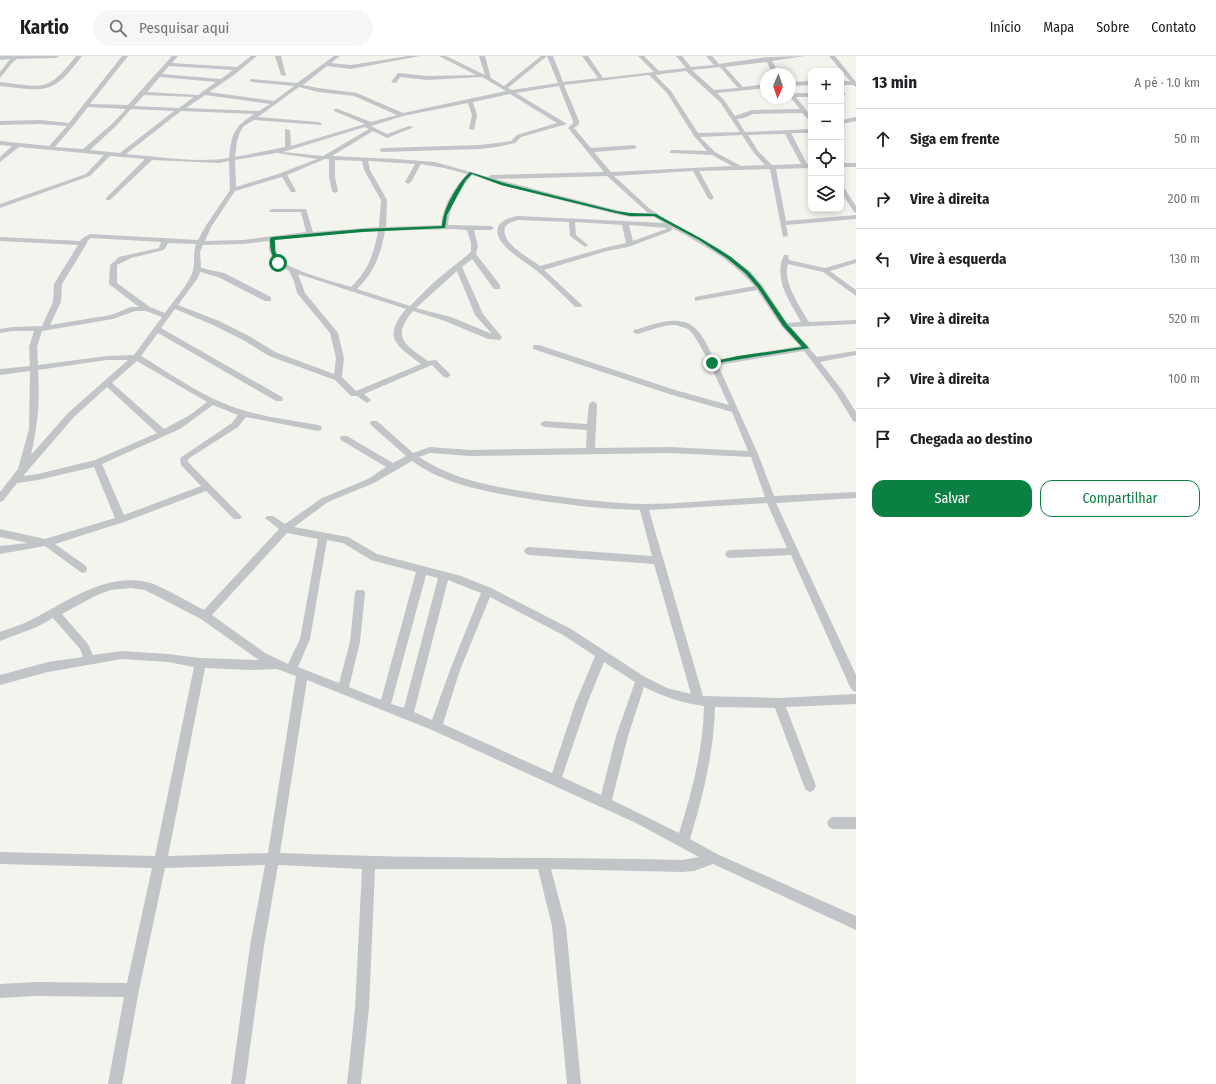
<!DOCTYPE html>
<html lang="pt">
<head>
<meta charset="utf-8">
<style>
	:root { --surface:#fff; --page:#f6f6f6; --text:#202124; --muted:#757577; --line:#e0e0e0; --accent:#0b8043 }
	body { margin:0; font-family:"Fira Sans Condensed",sans-serif; background:var(--page); color:var(--text) }
	.controls { position:absolute; right:12px; top:12px; display:grid; overflow:hidden; border-radius:8px; box-shadow:0 2px 6px #0003 }
	.controls button { width:36px; height:36px; display:grid; place-items:center; padding:0; border:0; border-bottom:1px solid var(--line); background:var(--surface); color:var(--text); font:20px sans-serif }
	.compass { position:absolute; left:760px; top:12px; width:36px; height:36px; border-radius:50%; background:var(--surface); box-shadow:0 2px 6px #0003; rotate:182deg }
	.stop { position:absolute; width:12px; height:12px; margin:-9px; border:3px solid #0b8043; border-radius:50%; background:#fff }
	.stop.end { background:#0b8043; border-color:#fff; box-shadow:0 1px 4px #0008 }
	.list { margin:0; padding:0; list-style:none }
	h2 { display:flex; justify-content:space-between; align-items:center; height:52px; margin:0; padding:0 16px; font-size:17px }
	h2 small { font-size:13px; font-weight:400; color:var(--muted) }
	.list li { display:grid; grid-template-columns:26px 1fr auto; gap:12px; align-items:center; box-sizing:border-box; height:60px; padding:0 16px; border-top:1px solid var(--line) }
	.list b { display:block; font-size:15px; white-space:nowrap }
	.list em { font-size:13px; font-style:normal; color:var(--muted) }
	.actions { display:flex; gap:8px; padding:12px 16px }
	.actions a { flex:1; padding:9px 0; border:1px solid var(--accent); border-radius:12px; text-align:center; font-size:14px; color:var(--accent) }
	.actions .main { background:var(--accent); color:#fff }
	.icon { flex:none; width:22px; height:22px; fill:none; stroke:currentColor; stroke-width:2; stroke-linecap:round; stroke-linejoin:round }
	.map { position:relative; flex:none; width:856px; height:1028px; overflow:hidden }
	header { display:flex; align-items:center; gap:24px; box-sizing:border-box; height:56px; padding:0 20px; background:var(--surface); border-bottom:1px solid var(--line) }
	header strong { font-size:19px }
	nav { display:flex; gap:22px; margin-inline-start:auto; font-size:14px }
	.search { width:280px; height:36px; background:var(--page); display:flex; align-items:center; gap:10px; box-sizing:border-box; padding:0 14px; border-radius:22px; color:var(--muted); font-size:15px }
	main { display:flex }
	aside { flex:1; background:var(--surface) }
	.map>svg:first-child { display:block }
</style>
</head>
<body>
<header>
<strong>Kartio</strong>
<div class="search"><svg class="icon" aria-label="search" viewBox="0 0 24 24"><circle cx="10" cy="10" r="6"/><path d="M15 15l6 6"/></svg>Pesquisar aqui</div>
<nav><a>Início</a><a>Mapa</a><a>Sobre</a><a>Contato</a></nav>
</header>
<main>
<div class="map">
<svg width="856" height="1028" viewBox="0 0 856 1028">
	<rect width="100%" height="100%" fill="#f4f4ef"/>
	<g fill="none" stroke-linecap="round" stroke-linejoin="round">
		<path fill="#c1c5c8" fill-rule="evenodd" d="M0 0H59L56 2 17 3 12 7 0 22V16L10 3 0 4Z
			M76 0H82C52 40 46 35 0 30V26C44 31 47 37 76 0Z
			M122 0H128L90 48 128 49 172 0H178L172 7 237 11 251 0H257L234 19 209 36 274 45 294 30 252 26 250 25V23L297 27 334 0H340L331 7 351 9 408 0H420L351 13 327 10 303 29 318 32 357 37 403 57 506 35 482 21 427 24 400 21 396 27 391 26 398 17 427 20 476 19 439 0H446L485 19 479 0H485L491 22 504 30 541 0H547L508 32 512 34 558 27 547 0H553L563 26 598 22 582 0H588L603 22 654 16 638 0H644L659 15 686 12 676 0H682L691 11 714 9 706 0H712L719 8 768 1 805 0 772 5 779 18H773L767 6 725 11 743 31 766 28V32L717 37 724 44 735 60 752 54 800 53 790 41V35L793 37H811V41H796L811 60V66L802 57 753 58 744 62 737 63 745 76 811 73V77H791L807 108H811V112L776 113 786 165 856 159V163L786 169 788 180 783 181 770 113 699 115 714 142 711 144 708 142 693 115 614 120 649 152 666 164 720 193 750 215 762 229 787 267 801 266C789 244 773 223 784 199H788L789 204 825 212 856 203V207L830 215 856 234V240L823 216 788 208C782 225 800 251 809 266L856 264V268L791 271 817 301 856 295V299L820 306 842 334 856 356V366L853 365 836 337 804 295 718 309 758 398 774 440 856 436V442L776 447 856 619V636L852 634 850 631 791 499 730 502 727 501 725 498 727 495 730 494 787 492 767 447 649 454 703 640 779 642 856 638V648L786 651 816 730 814 734 810 736 806 734 804 730 775 652 715 651C714 696 703 740 690 783L717 798 856 860V874L713 808 694 815 682 816 551 813 566 870 581 1028H567L552 870 538 813H375L369 952 361 1028H347L355 952 362 813 278 809 264 890 245 1028H231L250 890 265 809 165 812 139 934 122 1028H108L124 941 36 940 0 942V928L36 926 127 927 152 812 0 808V796L155 800 194 611 168 606 122 603 48 616 0 629V619L48 606 83 601 80 593 53 562 37 571 0 585V576C10 572 21 569 31 564 67 546 104 517 147 526 160 529 190 547 204 554L279 473 265 462 267 460H273L285 468 322 442 368 423 386 411 341 384 340 382 341 380H347L393 407 406 400 371 369 370 367 371 365H377L413 397 430 391 470 394 586 392 587 374 544 371 540 368 544 365 587 368 589 348 593 345 597 348 595 392 670 391 748 395 732 356 669 338 533 293V289H539L675 334 729 349C722 335 699 281 688 273 685 272 679 270 676 269 664 268 649 275 637 278L633 276 634 274C652 269 679 257 695 272 704 280 709 294 715 304L800 290 782 271 757 234 695 245V241L754 230C732 204 702 188 672 172L671 175 628 191 607 195 544 214 582 249 581 251H575C563 239 550 226 537 215 526 205 489 187 499 169 504 163 511 161 518 160L664 167 654 161H630L616 158 501 129 472 119C460 133 449 151 448 169L491 170 494 172 491 174H474L478 190 476 198 500 229V233H494L472 203 462 211 483 258 502 281 500 284 488 283 445 265 413 255C390 282 406 289 428 305L436 304 451 319 447 322 444 321 432 309 364 338 371 344 367 347 357 340H351L335 324 269 300 245 285 213 269 175 253 161 272 282 341 283 343 282 345H276L158 277 141 300C168 316 194 335 223 347 253 360 286 363 318 369L321 370 322 372 321 374 318 375 246 361 238 371 188 403V406L240 459 242 461 240 463H234L206 435 124 466 55 488 86 510 87 513 86 516 82 517 45 490 0 498V490L28 487 0 481V473L45 483 115 462 94 411 38 424 17 427 3 445 0 446V436L18 413 29 373 30 315 0 319V313L30 310 29 291 34 275H13L0 277V273L13 271 42 270 53 246 54 228 78 189 0 185V181L80 185 83 182 90 178 198 184 205 171 230 134 229 105 219 107 152 104 110 144H106V142L145 103 110 100 90 120 0 152V148L86 118 104 99 19 91 0 106V101L12 90 0 89V85L49 90 67 70 40 68 0 69V65L40 64 69 67ZM169 10 233 14 221 23 162 18ZM720 11 738 32 714 34 692 14ZM686 15 720 46 740 76 698 77 671 35 655 19ZM649 19 667 37 694 80 707 95 672 94 670 95V97L712 99 732 110 611 116 594 96 634 93 637 91 634 89 591 92 574 72 579 68V65L564 29ZM160 21 216 26 198 39 147 36ZM559 30 573 65V67L568 72 604 116 491 119 488 121 435 106 396 103 332 100 373 75 387 82 414 71 409 70 387 78 371 70 403 60 468 47 472 59 469 73 474 74 477 59 473 46 510 38 557 67 517 79 511 85 497 87 480 89 382 92 379 94 382 96 480 93 497 91 515 87 521 81 567 68 516 37ZM299 31 318 36 354 40 397 59 371 66 338 53H334V55L365 68 291 90 290 74 285 73V91L235 101 237 85 240 76 244 70 254 64 321 69 322 68 319 66 258 61ZM144 39 194 41 179 52 134 50ZM205 39 270 48 259 55 186 52ZM88 51 126 53 113 67 83 93 55 91 73 70ZM131 53 174 55 120 97 90 94 117 69ZM181 55 254 58C233 72 232 77 229 102 196 107 160 101 126 98ZM365 71 369 73 323 100 283 96ZM785 78 801 108 772 109 758 95 748 79ZM742 79 754 97 765 109 741 110 715 96 700 81ZM277 97 317 103 278 118 236 131 235 104ZM325 103H329V121L332 135 335 137 338 135 335 121V104L362 105 364 114 381 144 379 171 313 176 306 153H272L269 155 270 156H301L306 176 243 184 205 185 211 171 235 135 282 121 291 136H295L296 135 287 119ZM368 105 415 108 405 126 408 128 411 126 421 108 444 112 467 118C454 131 443 150 441 169L386 171 387 144 370 114ZM607 120 648 157H630L616 154 495 123ZM518 164 569 166 570 180 585 191 588 189 576 179 575 166 622 169 626 187 604 192 540 210C529 201 500 188 505 171L509 167ZM629 169 666 172V173L633 185ZM453 173 467 174 471 187V196L434 226 410 250 357 233C374 217 381 198 385 175ZM378 175C374 198 368 215 351 231 335 226 288 214 279 202 276 197 276 190 275 184L310 180ZM91 182 161 186 159 192 119 201 110 209 109 228 139 251H131L111 259 50 269 61 246 62 228 87 187 88 184ZM269 185V194L272 202 279 210 289 215 294 225 297 237 330 277 336 302 334 318 275 296 251 281 219 265 178 249 198 222 200 216 218 221 265 245H271V241L224 217 201 212 200 196 203 189 243 188ZM168 187 196 188C193 197 195 205 193 214 190 227 173 245 165 257L150 251 117 227V209L131 202 164 194ZM457 215 475 259 492 278 451 261 416 252ZM298 218 406 253C382 282 396 289 421 308L356 335 342 321 344 302 338 277 305 237ZM135 255H146L162 261 134 299 107 300 38 309 37 291 42 275 113 263ZM107 304H128L68 357 31 399C38 369 40 344 38 314ZM137 305 207 346 190 359 164 373 112 327ZM107 331 157 377 95 404 38 418 23 420 74 361ZM213 349 238 359 232 367 180 402 181 409 201 430 124 459 102 408 180 373ZM430 397 470 400 670 397 751 401 765 441C724 443 683 448 643 448 605 447 566 442 528 436 489 430 452 423 419 401ZM412 405C447 430 489 436 530 443 567 449 603 453 640 454L652 500 529 491 526 492 524 495 526 498 529 499 654 508 691 638 667 632 645 621 571 573 491 532 461 520 377 498 348 481 294 471 328 446 374 427ZM287 477 318 483 300 583 288 608 265 597 212 559ZM327 484 343 487 371 504 416 516 381 644 349 631 360 586 365 537 364 534H356L355 537 350 586 339 627 298 611 310 583ZM426 519 438 522 404 652 391 648ZM448 524 481 537 450 614 432 664 414 656ZM131 532 145 534 201 563 259 604 200 602 168 598 122 595 93 599 88 588 62 558 95 540 110 534ZM490 541 563 579 595 600 575 648 552 717 443 668 460 614ZM604 606 635 626 616 680 601 739 562 721 587 648ZM205 612 251 614 277 613 296 620 268 797 168 800ZM307 624 432 674 636 767 699 801 682 804C548 801 414 803 280 797ZM644 631C664 641 682 647 704 650 703 694 692 736 679 777L612 744 628 680Z
			M275 0H281L286 20 281 19Z
			M829 0H835L856 26V31L853 29H841V25H850Z
			M811 25V29L790 30V26Z
			M841 36 845 37 846 38 841 40Z
			M856 61V65L841 68V64Z
			M841 107H856V111H841Z
			M841 129 843 130 856 150V157L854 156 841 136Z
			M833 761H856V773H833L829 771 827 767 829 763Z"/>
	</g>
	<path fill="#0b8043" d="M470 116 504 127 616 155 630 157 656 158 702 183 731 201 749 216 761 230 787 268 809 292 711 308V306L738 300 802 291 783 270 758 232 746 218 728 203 699 184 654 160H630L616 157 501 129 472 118 466 124 447 159 445 172 362 176 275 184V195L281 207 278 208C271 202 270 192 270 182L272 181 362 173 442 170C443 153 457 128 470 116Z"/>
</svg>
<div class="controls">
<button>+</button>
<button>−</button>
<button><svg class="icon" aria-label="locate" viewBox="0 0 24 24"><circle cx="12" cy="12" r="6"/><path d="M12 2v4M12 18v4M2 12h4M18 12h4"/></svg></button>
<button><svg class="icon" aria-label="layers" viewBox="0 0 24 24"><path d="M12 4l9 5-9 5-9-5zM3 14l9 5 9-5"/></svg></button>
</div>
<svg class="compass" viewBox="-18 -18 36 36"><path d="M0-13l5 13h-10z" fill="#e53935"/><path d="M0 13l5-13h-10z" fill="#757577"/></svg>
<div class="stop" style="left:278px;top:207px"></div>
<div class="stop end" style="left:712px;top:307px"></div>
</div>
<aside>
<h2>13 min<small>A pé · 1.0 km</small></h2>
<ul class="list">
<li><svg class="icon" aria-label="ahead" viewBox="0 0 24 24"><path d="M12 20V5M6 11l6-6 6 6"/></svg><div><b>Siga em frente</b></div><em>50 m</em></li>
<li><svg class="icon" aria-label="right" viewBox="0 0 24 24"><path d="M7 20v-9h11M14 6l5 5-5 5"/></svg><div><b>Vire à direita</b></div><em>200 m</em></li>
<li><svg class="icon" aria-label="left" viewBox="0 0 24 24"><path d="M17 20v-9H6M10 6l-5 5 5 5"/></svg><div><b>Vire à esquerda</b></div><em>130 m</em></li>
<li><svg class="icon" aria-label="right" viewBox="0 0 24 24"><path d="M7 20v-9h11M14 6l5 5-5 5"/></svg><div><b>Vire à direita</b></div><em>520 m</em></li>
<li><svg class="icon" aria-label="right" viewBox="0 0 24 24"><path d="M7 20v-9h11M14 6l5 5-5 5"/></svg><div><b>Vire à direita</b></div><em>100 m</em></li>
<li><svg class="icon" aria-label="arrive" viewBox="0 0 24 24"><path d="M6 21V4h12l-3 4 3 4H6"/></svg><div><b>Chegada ao destino</b></div></li>
</ul>
<div class="actions"><a class="main">Salvar</a><a>Compartilhar</a></div>
</aside>
</main>
</body>
</html>
